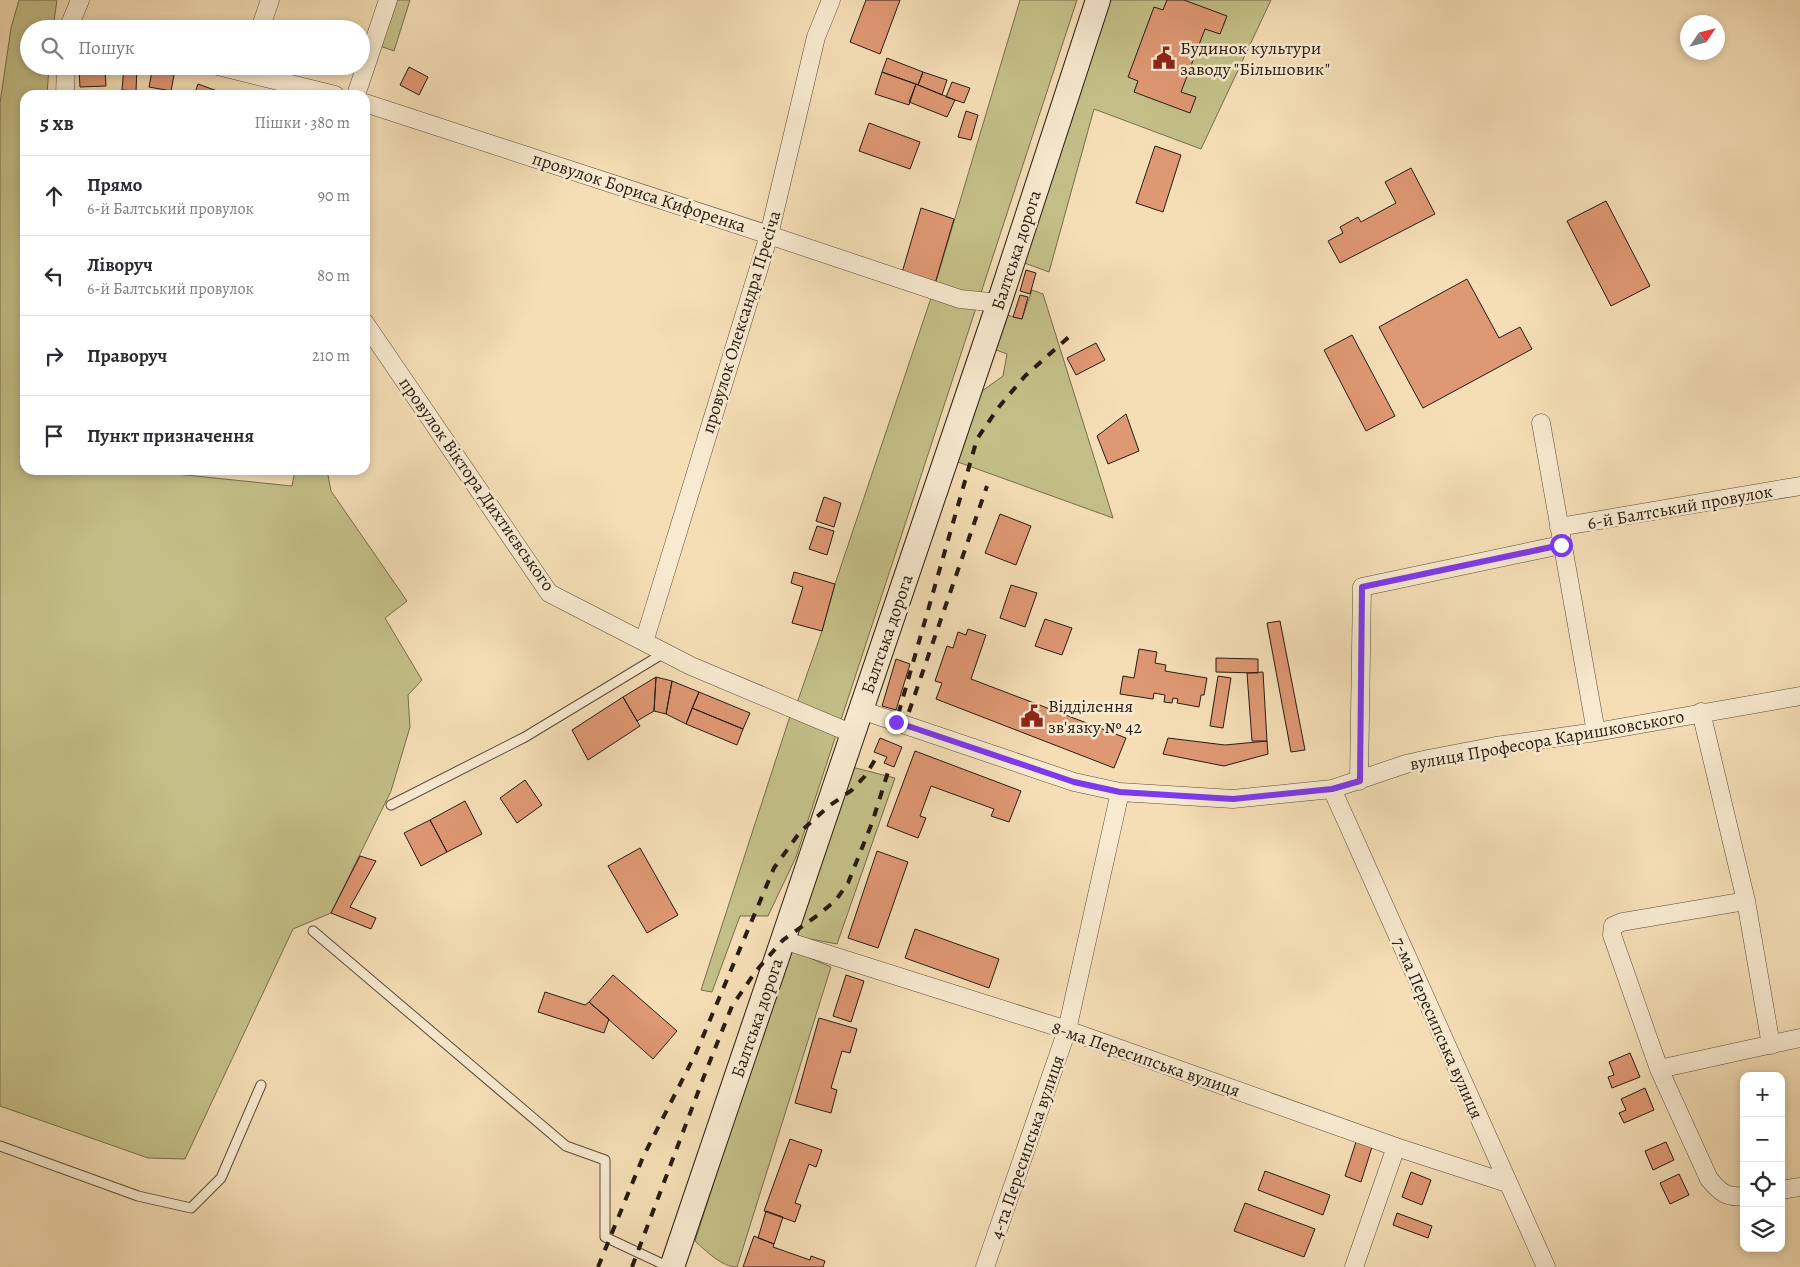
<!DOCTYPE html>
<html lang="uk">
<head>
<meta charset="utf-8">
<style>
	:root { --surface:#fff; --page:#f2f2f3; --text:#2b2b33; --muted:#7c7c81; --line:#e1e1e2 }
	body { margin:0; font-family:Alegreya,serif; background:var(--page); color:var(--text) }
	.controls { position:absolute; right:15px; bottom:15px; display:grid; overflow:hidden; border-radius:10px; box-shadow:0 2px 8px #0003 }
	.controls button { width:45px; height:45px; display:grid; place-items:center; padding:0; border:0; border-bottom:1px solid var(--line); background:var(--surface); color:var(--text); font:25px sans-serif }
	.compass { position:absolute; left:1680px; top:15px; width:45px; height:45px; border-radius:50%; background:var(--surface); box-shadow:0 2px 8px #0003; rotate:55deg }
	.stop { position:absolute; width:15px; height:15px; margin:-11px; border:4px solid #7c3aed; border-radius:50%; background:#fff }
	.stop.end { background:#7c3aed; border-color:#fff; box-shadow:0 1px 5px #0008 }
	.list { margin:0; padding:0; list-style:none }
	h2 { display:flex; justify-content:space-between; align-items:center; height:65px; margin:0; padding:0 20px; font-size:21px }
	h2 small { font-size:16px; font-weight:400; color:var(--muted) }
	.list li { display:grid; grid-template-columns:32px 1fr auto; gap:15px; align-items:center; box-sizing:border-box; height:80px; padding:0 20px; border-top:1px solid var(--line) }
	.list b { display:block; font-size:19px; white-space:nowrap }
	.list p { margin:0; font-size:16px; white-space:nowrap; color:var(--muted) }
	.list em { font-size:16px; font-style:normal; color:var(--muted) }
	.icon { flex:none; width:28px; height:28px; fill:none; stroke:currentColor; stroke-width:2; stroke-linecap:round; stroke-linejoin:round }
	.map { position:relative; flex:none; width:1800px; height:1267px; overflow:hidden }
	.search { position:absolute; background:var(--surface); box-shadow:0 2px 8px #0003; left:20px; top:20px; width:350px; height:55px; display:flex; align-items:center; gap:12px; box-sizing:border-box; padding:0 18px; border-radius:28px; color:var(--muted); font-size:19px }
	.panel { position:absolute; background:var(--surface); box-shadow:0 2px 8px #0003; left:20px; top:90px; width:350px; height:385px; border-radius:15px }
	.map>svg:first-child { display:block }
</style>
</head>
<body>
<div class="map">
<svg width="1800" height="1267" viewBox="0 0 1800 1267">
	<rect width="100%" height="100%" fill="#f5deb6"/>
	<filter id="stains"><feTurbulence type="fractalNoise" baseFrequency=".004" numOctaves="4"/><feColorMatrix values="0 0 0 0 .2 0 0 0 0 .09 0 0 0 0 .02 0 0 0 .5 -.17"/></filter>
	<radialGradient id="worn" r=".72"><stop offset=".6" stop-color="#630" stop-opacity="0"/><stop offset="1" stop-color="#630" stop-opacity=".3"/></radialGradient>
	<path fill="#c4bf88" stroke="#766d4d" d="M19 0H57L53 29H29V66H49L47 95H25V470H137L292 486 295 470H327L331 491 407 601 385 618 422 680 408 695 410 727 391 791 331 913 293 929 185 1159 148 1158 0 1106V103L11 28Z
		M393 0H410L394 51 377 45Z
		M1020 0H1077L796 857 768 916H740L712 992 701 990 792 710 796 706 822 631 835 584 932 295Z
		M1107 0H1271L1201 149 1094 109 1049 272 1019 261Z
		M1032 290 1043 294 1113 518 955 461 975 396 1003 376 1007 354 988 347 999 313 1022 319Z
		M852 767 895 778 837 944 794 936Z
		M789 949 831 967 737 1267C722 1267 706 1251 695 1241Z"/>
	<path fill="#df9874" stroke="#271b12" d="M866 0H900L880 54 850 42Z
		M1167 0H1184L1227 16 1220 34 1205 29 1181 92 1196 97 1190 113 1134 92 1138 81 1128 77 1154 7 1163 10Z
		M887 58 923 72 918 85 882 72Z
		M124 66 137 67 136 91 122 90Z
		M409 67 428 77 419 95 400 85Z
		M105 69 106 86 80 87 79 70Z
		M152 71 174 75 171 91 149 87Z
		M882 72 916 84 909 105 875 94Z
		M923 72 947 80 942 95 918 85Z
		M952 82 970 88 964 103 946 97Z
		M198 84 220 92 219 95H194Z
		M916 84 955 100 947 117 909 102Z
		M966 111 978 115 971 140 958 137Z
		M869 123 920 142 910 169 859 151Z
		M1155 146 1181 155 1163 212 1136 203Z
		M1411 168 1435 214 1340 263 1328 241 1343 233 1340 227 1358 217 1361 222 1396 203 1385 182Z
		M1606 201 1650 286 1611 306 1567 221Z
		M921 208 954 219 934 287 901 276Z
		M1026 270 1036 273 1030 294 1020 291Z
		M1467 279 1499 338 1520 327 1532 349 1423 408 1379 327Z
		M1020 295 1028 297 1022 319 1013 317Z
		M1352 335 1395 416 1366 431 1324 350Z
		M1096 343 1105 360 1076 375 1067 358Z
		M1126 414 1139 451 1108 464 1097 436Z
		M824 497 841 503 834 527 816 521Z
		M1000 514 1031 526 1016 565 985 553Z
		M817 526 834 531 827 555 809 549Z
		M794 572 835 584 822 631 792 623 803 587 791 583Z
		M1011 585 1037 593 1025 627 1000 618Z
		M1045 619 1072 628 1062 655 1035 646Z
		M1280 621 1305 750 1291 752 1267 623Z
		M968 629 986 635 971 679 1126 738 1114 768 936 699 942 683 935 681 947 646 953 648 958 632 966 635Z
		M1139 649 1157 652 1155 663 1166 665 1165 671 1207 678 1204 695H1201L1199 707 1177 703 1178 699 1173 698 1172 703 1164 702 1165 695 1154 693 1153 699 1120 694 1123 676 1134 678Z
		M1216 658 1258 659V673L1216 672Z
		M896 659 910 664 896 710 882 706Z
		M1263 672 1267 741H1252L1247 673Z
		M1218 676 1231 678 1223 728 1210 726Z
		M656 677 654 711 637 721 623 697Z
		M656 677 672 681 666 714 654 711Z
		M672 681 699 692 686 724 666 714Z
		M699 692 750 713 743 729 692 708Z
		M623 697 640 726 588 760 572 730Z
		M692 708 743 729 737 745 686 724Z
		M880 738 902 747 894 767 884 763 887 757 874 752Z
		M1168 738 1225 745 1267 741 1268 754 1224 766 1163 754Z
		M915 751 1021 791 1009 822 991 816 994 809 931 786 920 816 926 818 918 838 887 826Z
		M525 780 542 805 517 823 500 798Z
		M465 801 482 834 447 852 430 820Z
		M430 820 447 852 421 866 404 833Z
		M640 848 678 915 647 933 608 866Z
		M877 851 908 862 878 948 848 938Z
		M360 856 376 861 350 907 376 918 371 929 331 913Z
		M915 929 999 959 989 988 905 958Z
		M613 975 677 1031 653 1059 589 1002Z
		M846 975 864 981 851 1022 833 1016Z
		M545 992 585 1005 589 1002 609 1019 604 1033 538 1012Z
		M819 1018 857 1029 850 1053 842 1051 831 1088 837 1090 831 1113 795 1103Z
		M1630 1053 1640 1077 1612 1088 1608 1077 1614 1075 1609 1062Z
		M1645 1088 1654 1110 1624 1123 1619 1113 1626 1110 1621 1099Z
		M790 1139 822 1150 816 1167 809 1164 795 1203 801 1205 795 1222 764 1211Z
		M1356 1142 1372 1147 1361 1182 1345 1176Z
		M1666 1142 1674 1160 1653 1170 1645 1151Z
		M1265 1171 1330 1195 1323 1215 1258 1190Z
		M1411 1172 1431 1180 1422 1205 1402 1197Z
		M1679 1174 1689 1195 1670 1204 1660 1183Z
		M1245 1203 1315 1229 1304 1257 1234 1231Z
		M766 1211 783 1217 774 1244 758 1238Z
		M1397 1213 1432 1226 1428 1238 1393 1225Z
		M754 1236 774 1244 773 1247 810 1260 811 1256 825 1261 823 1267H743Z"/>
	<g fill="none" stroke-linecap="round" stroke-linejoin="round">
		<defs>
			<path id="service" d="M391 805 525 737 664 653
				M313 931 566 1146 605 1160V1237L669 1267
				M0 1146 138 1196 191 1208 221 1178 261 1085"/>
			<path id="minor" d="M68 29 80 0
				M260 29 270 0
				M218 66 335 95
				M65 95 66 66
				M356 95 388 0
				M365 103 769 235 960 299 999 303
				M365 323 549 593 691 666 853 734
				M1541 423 1596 732
				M1559 527 1800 486
				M644 642 769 235 816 37 831 0
				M861 710 1074 782 1120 792 1233 799 1332 789 1406 764 1428 759 1496 746 1596 732 1800 696
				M1701 712 1746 901 1771 1045
				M1359 781 1362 587 1561 545
				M1332 789 1546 1267
				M783 940 1067 1030 1396 1147 1507 1183
				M1659 1069 1800 1038
				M1781 1190 1800 1187
				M1744 1196C1726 1198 1720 1192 1709 1179L1659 1069 1612 935 1613 926 1622 922 1746 901
				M985 1267 1067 1030 1120 792
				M1354 1267 1396 1147"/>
			<path id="secondary" d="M672 1267 999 303 1098 0"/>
		</defs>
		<use href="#service" stroke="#5a4c3b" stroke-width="11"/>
		<use href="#minor" stroke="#5a4c3b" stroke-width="19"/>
		<use href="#secondary" stroke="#271b12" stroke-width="26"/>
		<use href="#service" stroke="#f8ead0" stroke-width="9"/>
		<use href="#minor" stroke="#f8ead0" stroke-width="18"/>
		<use href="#secondary" stroke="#f8ead0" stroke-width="24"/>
		<path stroke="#271b12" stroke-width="4" stroke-dasharray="9 9" stroke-linecap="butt" d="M903 729 987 486
			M891 730 896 722 977 439 998 408 1025 376 1072 334
			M598 1267 643 1157 696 1053 774 868 800 832 829 806 852 790 865 776 878 755
			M632 1267 706 1071 732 1006 756 971 783 940 818 915 836 900 848 883 872 823 888 772"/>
	</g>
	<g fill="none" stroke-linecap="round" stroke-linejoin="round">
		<path stroke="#7c3aed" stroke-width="6" d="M896 722 1074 782 1120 792 1233 799 1332 789 1360 781 1362 587 1561 545"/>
	</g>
	<defs>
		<symbol id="civic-bare" viewBox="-9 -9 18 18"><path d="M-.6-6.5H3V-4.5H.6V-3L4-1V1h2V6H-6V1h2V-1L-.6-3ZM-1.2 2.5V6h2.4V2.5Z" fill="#8f2418" stroke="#f8ead0" stroke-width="2.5" paint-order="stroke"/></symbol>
	</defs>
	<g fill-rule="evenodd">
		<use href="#civic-bare" x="1148" y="42" width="32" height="32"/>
		<use href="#civic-bare" x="1016" y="700" width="32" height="32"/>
	</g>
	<g text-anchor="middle" stroke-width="5" stroke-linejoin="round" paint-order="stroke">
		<g font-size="18" fill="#271b12" stroke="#f8ead0" text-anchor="start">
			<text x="1180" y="54">Будинок культури<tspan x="1180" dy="21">заводу "Більшовик"</tspan></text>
			<text x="1048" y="712">Відділення<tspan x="1048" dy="21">зв'язку № 42</tspan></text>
		</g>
		<g font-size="18" fill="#271b12" stroke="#f8ead0">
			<text transform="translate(639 192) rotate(18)" y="6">провулок Бориса Кифоренка</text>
			<text transform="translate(1016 250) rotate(-72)" y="6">Балтська дорога</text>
			<text transform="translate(741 322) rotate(-73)" y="6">провулок Олександра Пресіча</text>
			<text transform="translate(477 484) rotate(55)" y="6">провулок Віктора Дихтиєвського</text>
			<text transform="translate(1680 507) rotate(-10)" y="6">6-й Балтський провулок</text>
			<text transform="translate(887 634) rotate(-71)" y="6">Балтська дорога</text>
			<text transform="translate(1547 740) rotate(-10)" y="6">вулиця Професора Каришковського</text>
			<text transform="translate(757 1018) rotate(-71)" y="6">Балтська дорога</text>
			<text transform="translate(1438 1028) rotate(66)" y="6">7-ма Пересипська вулиця</text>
			<text transform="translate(1146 1059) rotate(19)" y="6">8-ма Пересипська вулиця</text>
			<text transform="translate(1027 1147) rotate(-71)" y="6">4-та Пересипська вулиця</text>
		</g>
	</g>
	<rect width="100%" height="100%" filter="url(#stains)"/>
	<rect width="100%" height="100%" fill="url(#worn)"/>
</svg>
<div class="controls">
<button>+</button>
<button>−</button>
<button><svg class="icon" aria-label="locate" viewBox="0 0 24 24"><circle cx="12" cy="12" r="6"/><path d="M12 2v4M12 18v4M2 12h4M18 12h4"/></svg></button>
<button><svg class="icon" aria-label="layers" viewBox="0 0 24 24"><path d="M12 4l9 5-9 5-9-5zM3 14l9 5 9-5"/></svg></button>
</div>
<svg class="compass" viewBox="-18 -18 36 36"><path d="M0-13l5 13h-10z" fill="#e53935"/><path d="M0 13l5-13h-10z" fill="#7c7c81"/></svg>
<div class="stop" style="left:1561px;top:545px"></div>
<div class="stop end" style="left:896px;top:722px"></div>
<div class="search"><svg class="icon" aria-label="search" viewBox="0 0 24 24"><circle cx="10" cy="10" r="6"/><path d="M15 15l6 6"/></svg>Пошук</div>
<section class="panel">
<h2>5 хв<small>Пішки · 380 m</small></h2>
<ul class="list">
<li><svg class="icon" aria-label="ahead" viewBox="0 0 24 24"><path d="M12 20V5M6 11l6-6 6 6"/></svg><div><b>Прямо</b><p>6-й Балтський провулок</p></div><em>90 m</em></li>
<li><svg class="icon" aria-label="left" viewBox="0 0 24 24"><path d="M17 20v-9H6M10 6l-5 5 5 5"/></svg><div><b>Ліворуч</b><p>6-й Балтський провулок</p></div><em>80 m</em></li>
<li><svg class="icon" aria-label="right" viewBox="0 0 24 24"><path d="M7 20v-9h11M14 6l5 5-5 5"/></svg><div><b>Праворуч</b></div><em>210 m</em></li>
<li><svg class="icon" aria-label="arrive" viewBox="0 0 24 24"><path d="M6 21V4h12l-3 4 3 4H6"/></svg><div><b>Пункт призначення</b></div></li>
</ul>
</section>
</div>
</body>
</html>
